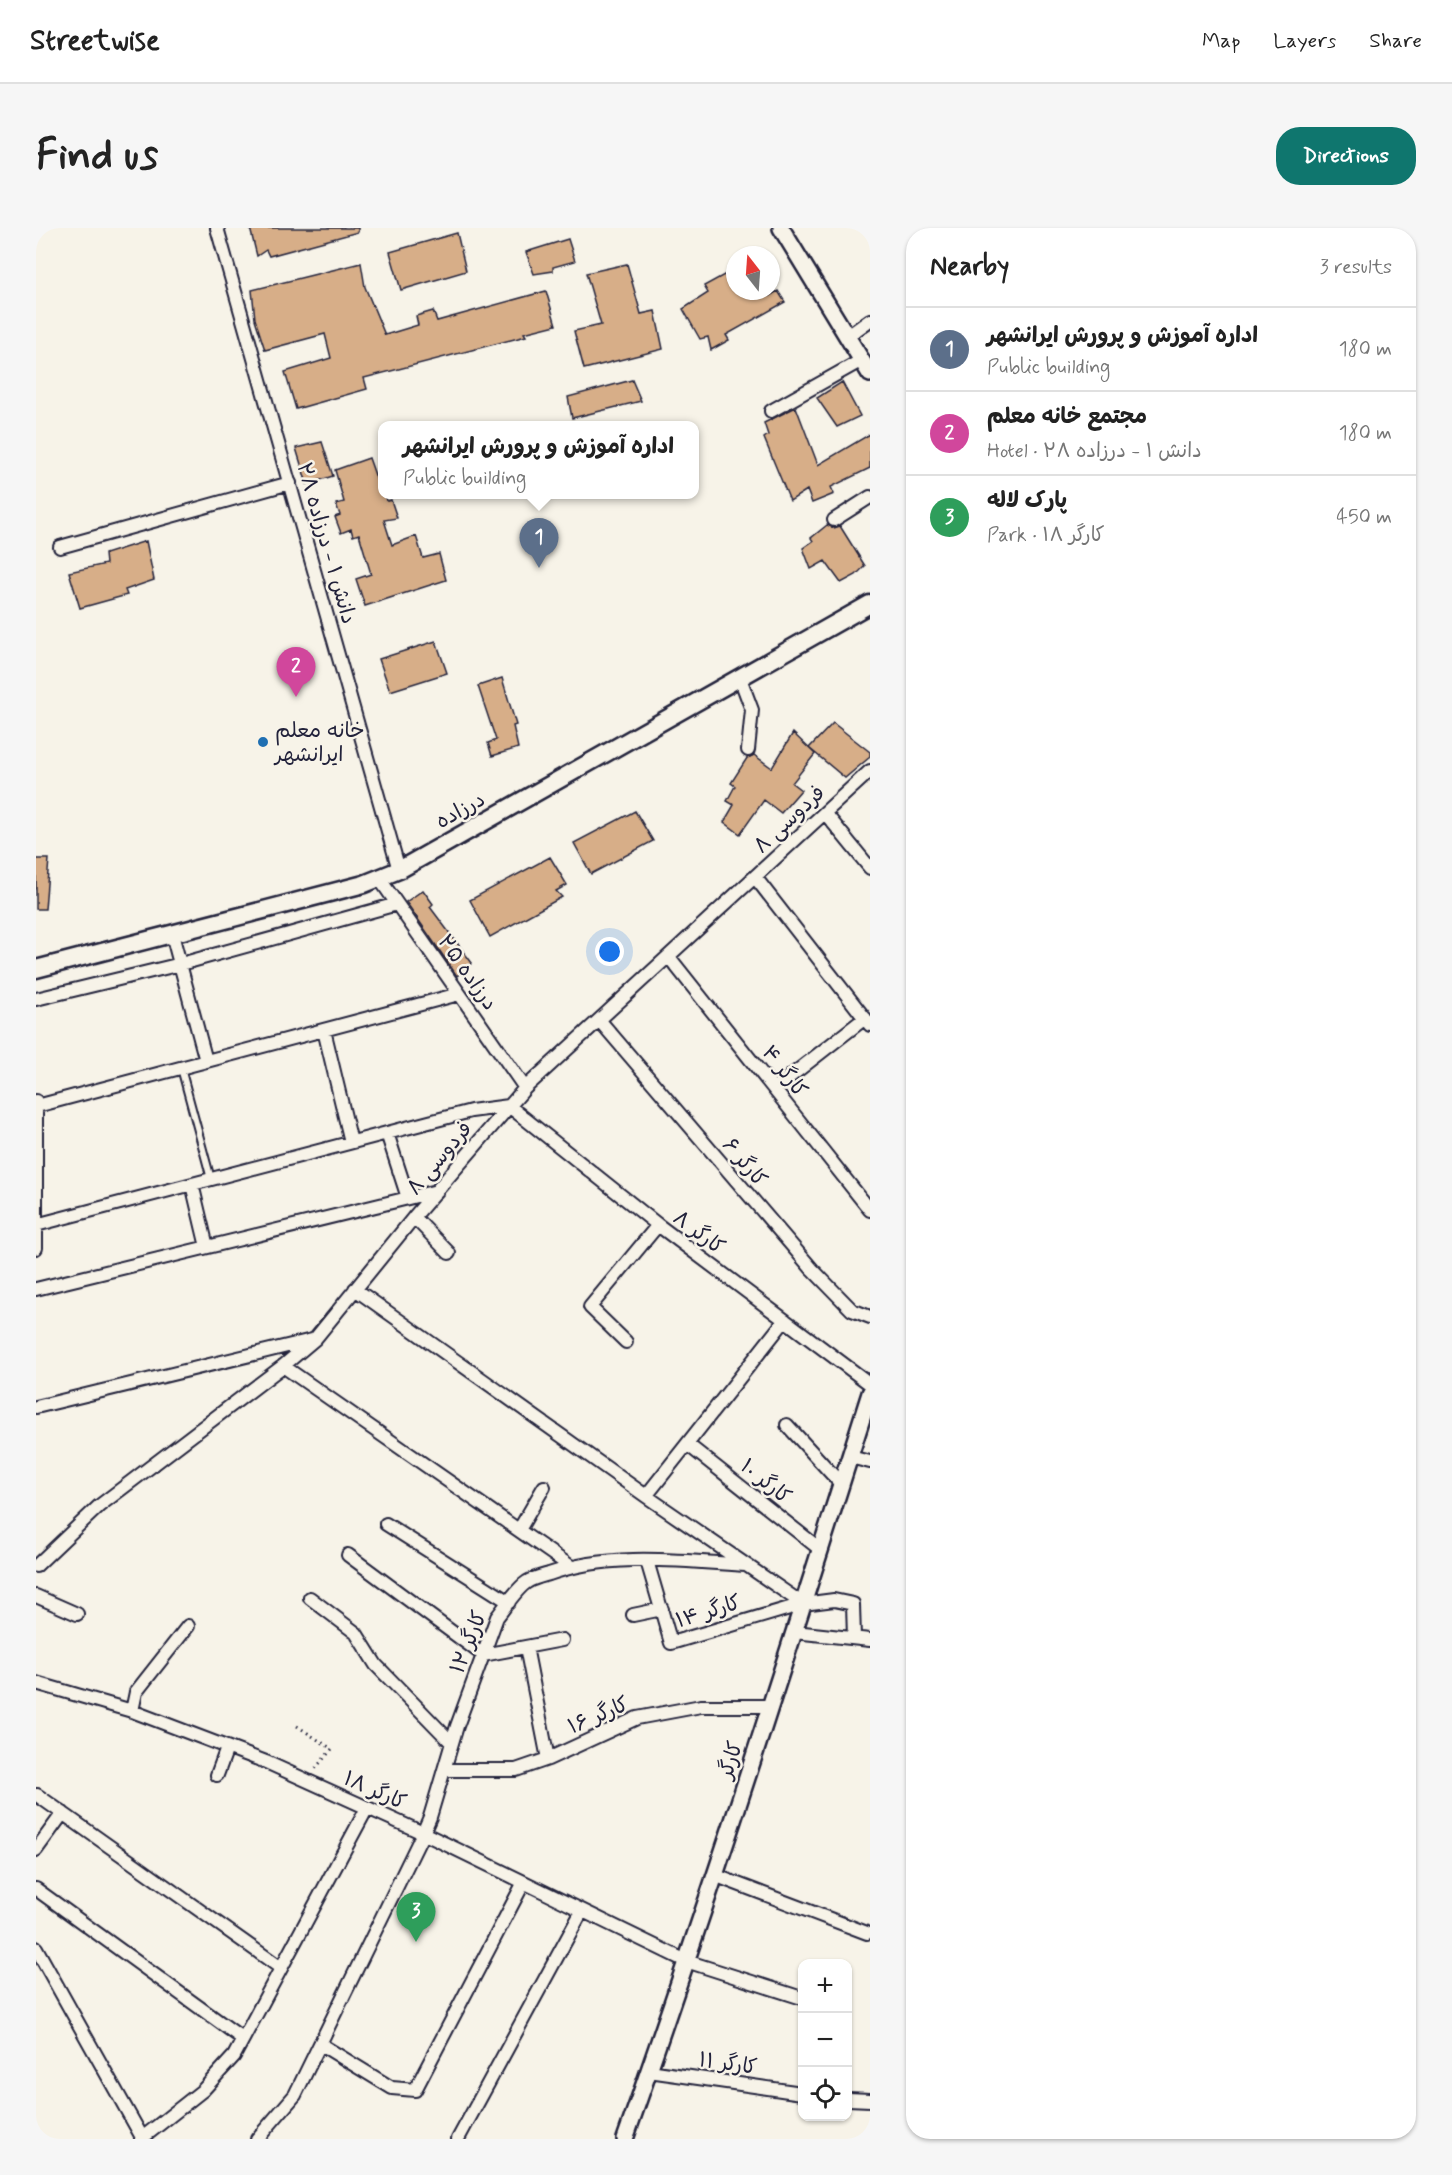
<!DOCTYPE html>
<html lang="en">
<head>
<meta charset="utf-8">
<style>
	:root { --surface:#fff; --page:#f6f6f6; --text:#222; --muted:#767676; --line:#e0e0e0; --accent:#0f766e }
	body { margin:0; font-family:Mynerve,"Playpen Sans Arabic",sans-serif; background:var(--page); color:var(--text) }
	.controls { position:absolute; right:18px; bottom:18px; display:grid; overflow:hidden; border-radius:12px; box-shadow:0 2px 4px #0004 }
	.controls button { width:54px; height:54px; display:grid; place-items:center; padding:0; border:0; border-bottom:2px solid var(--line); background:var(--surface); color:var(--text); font:30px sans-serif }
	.compass { position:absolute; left:690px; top:18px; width:54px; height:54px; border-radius:50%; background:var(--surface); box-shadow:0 2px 4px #0004; rotate:343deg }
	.you { position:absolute; left:574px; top:724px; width:21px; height:21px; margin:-15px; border:4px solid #fff; border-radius:50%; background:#1a73e8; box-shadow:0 0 0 9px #1a73e833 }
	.badge { display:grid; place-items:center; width:39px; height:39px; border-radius:50%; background:var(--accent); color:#fff; font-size:20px; font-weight:700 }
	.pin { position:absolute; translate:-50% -50px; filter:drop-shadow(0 2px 3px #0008) }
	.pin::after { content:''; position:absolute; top:32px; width:21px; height:18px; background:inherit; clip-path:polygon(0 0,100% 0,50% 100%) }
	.popup { position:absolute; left:342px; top:193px; width:321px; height:78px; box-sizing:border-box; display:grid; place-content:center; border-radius:12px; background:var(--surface); filter:drop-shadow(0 2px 4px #0005); font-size:20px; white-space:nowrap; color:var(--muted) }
	.popup b { font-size:22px; color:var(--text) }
	.popup::after { content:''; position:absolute; left:50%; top:100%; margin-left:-12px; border:12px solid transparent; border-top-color:var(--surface) }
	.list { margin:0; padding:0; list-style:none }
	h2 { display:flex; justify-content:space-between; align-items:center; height:78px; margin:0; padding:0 24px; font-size:26px }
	h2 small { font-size:20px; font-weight:400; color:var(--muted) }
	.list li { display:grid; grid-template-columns:39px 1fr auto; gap:18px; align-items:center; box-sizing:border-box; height:84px; padding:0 24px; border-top:2px solid var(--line) }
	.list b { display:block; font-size:22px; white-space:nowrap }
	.list p { margin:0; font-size:20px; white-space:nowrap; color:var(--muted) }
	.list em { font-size:20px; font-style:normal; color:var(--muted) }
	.icon { flex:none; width:33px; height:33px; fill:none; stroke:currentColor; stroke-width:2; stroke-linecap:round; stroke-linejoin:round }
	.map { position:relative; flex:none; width:834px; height:1911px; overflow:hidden; border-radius:24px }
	header { display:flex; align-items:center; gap:36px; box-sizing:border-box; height:84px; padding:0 30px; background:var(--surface); border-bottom:2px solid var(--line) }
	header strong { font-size:28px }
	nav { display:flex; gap:33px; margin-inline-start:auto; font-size:21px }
	.intro { display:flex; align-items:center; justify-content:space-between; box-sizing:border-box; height:144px; padding:0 36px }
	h1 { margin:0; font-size:42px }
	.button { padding:15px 27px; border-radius:24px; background:var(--accent); color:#fff; font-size:21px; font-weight:700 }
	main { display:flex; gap:36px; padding:0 36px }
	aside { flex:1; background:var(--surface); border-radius:24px; box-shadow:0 2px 4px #0004 }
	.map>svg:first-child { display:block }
</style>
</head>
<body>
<header>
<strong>Streetwise</strong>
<nav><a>Map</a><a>Layers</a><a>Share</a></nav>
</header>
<div class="intro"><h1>Find us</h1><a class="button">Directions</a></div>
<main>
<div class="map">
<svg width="834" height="1911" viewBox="0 0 834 1911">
	<rect width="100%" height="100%" fill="#f7f3e8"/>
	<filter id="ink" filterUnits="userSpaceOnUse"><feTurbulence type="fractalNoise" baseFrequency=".0167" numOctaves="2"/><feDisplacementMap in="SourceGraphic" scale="12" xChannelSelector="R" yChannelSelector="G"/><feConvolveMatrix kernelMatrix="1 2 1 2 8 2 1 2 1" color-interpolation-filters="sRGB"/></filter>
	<g filter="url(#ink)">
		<path fill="#d7ae88" stroke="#22223b" stroke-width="1.5" d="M214 0H322V4L233 28 230 22 221 28Z
			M421 5 430 43 365 62 354 24Z
			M532 11 539 33 517 39V43L498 46 490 24Z
			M325 35 329 59 349 107 382 97 380 88 397 83 401 93 510 63 520 97 488 105 490 108 328 150 331 161 260 181 249 144 295 130 289 106 229 122 219 91 216 62Z
			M591 36 605 86 619 83 627 121 548 141 538 103 565 97 550 45Z
			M699 41V63H729L733 68 742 63 749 74 690 107 693 112 675 122 672 109 664 111 647 81 672 65 668 58Z
			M596 152 605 173 536 190 532 169Z
			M806 154 824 188 801 199 781 170Z
			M760 179 782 237 834 206V240L795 259 798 266 776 275 771 262 754 273 728 210 732 207 728 195Z
			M286 214 297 248 271 256 260 220Z
			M333 230 345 264 349 267 351 273 355 272 361 290 348 292 356 317 380 308 387 330 403 326 410 352 329 378 320 351 335 346 323 306 317 308 315 301 305 305 299 289 304 287 300 276 308 274 299 242Z
			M791 297 798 300 804 298 829 338 820 347 805 355 789 333 775 341 767 320 777 313 775 310Z
			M110 313 118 352 89 362 91 367 44 380 33 344 70 336 69 326Z
			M400 413 411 445 354 463 343 431Z
			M466 450 480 497 477 498 482 520 456 528 452 515 460 512 442 458Z
			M797 495 834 524V529L809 550 773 520Z
			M757 505 779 526 756 555 765 562 745 585 728 572 704 606 688 594 698 577 691 573 699 558 695 555 711 530 718 527 736 540Z
			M599 583 617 613 555 646 538 615Z
			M514 629 531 657 520 663 526 669 454 709 434 672Z
			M0 631H13L9 681H0Z
			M387 662 397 676 394 679 436 735 421 748 370 674Z"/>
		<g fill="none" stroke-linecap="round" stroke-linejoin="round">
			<defs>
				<path id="service" d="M145 840 175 951"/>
				<path id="minor" d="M181 0 363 642
					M812 108 834 92
					M735 183 826 132
					M798 292 834 269
					M24 319 254 255
					M704 450 716 482 712 522
					M789 585 834 640
					M719 649 834 797
					M343 650 489 860
					M136 706 170 833
					M633 729 834 982
					M0 771 145 736 361 676
					M564 793 776 1041 816 1082 834 1089
					M288 802 315 914
					M738 861 829 790
					M0 873V1020
					M1 878 423 766
					M351 905 372 970
					M156 956 171 1019
					M378 989 413 1025
					M0 997 435 883 473 878 622 997 834 1156
					M0 1061 401 963
					M319 1061 610 1268 767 1376
					M590 1114 554 1079 622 997
					M247 1138 534 1338
					M0 1179 276 1112
					M751 1197 805 1256
					M651 1216 785 1322
					M814 1229 834 1234
					M610 1268 749 1092
					M350 1296 473 1374
					M483 1302 508 1259
					M312 1327 447 1427 526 1412
					M611 1333 635 1415 767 1376 798 1372 817 1376 818 1410
					M0 1338 63 1278 247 1138 279 1111 378 989 489 860 834 543
					M0 1368 41 1386
					M274 1370 320 1405 340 1437 416 1515
					M597 1387 626 1381
					M758 1404 834 1412
					M490 1419 512 1531
					M0 1455 96 1483 230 1534 387 1605 650 1733 766 1770
					M96 1483 100 1464 152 1398
					M408 1542H480L512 1531 601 1490 665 1478H734
					M181 1547 191 1520
					M1 1567 245 1740
					M0 1622 27 1585
					M678 1647 831 1705
					M0 1661 207 1811
					M0 1720 107 1911
					M284 1816 356 1860 379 1862 488 1654
					M613 1843 766 1865
					M812 1871 834 1872
					M105 1911 167 1862 198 1828 331 1580
					M221 1911 259 1867 387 1605 394 1589 421 1498 461 1389C469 1379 481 1360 491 1354 497 1350 506 1348 513 1346 574 1324 646 1333 710 1337
					M422 1911 546 1683"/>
				<path id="tertiary" d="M745 0 834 146
					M589 1911C676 1664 755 1415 834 1165"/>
				<path id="secondary" d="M0 741 328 656 363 642 834 376"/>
			</defs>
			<use href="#service" stroke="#22223b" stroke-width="10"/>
			<use href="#minor" stroke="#22223b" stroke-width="16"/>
			<use href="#tertiary" stroke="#22223b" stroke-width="20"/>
			<use href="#secondary" stroke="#22223b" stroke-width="21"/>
			<path stroke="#22223b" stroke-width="3" stroke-dasharray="1.5 4.5" stroke-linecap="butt" d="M261 1498 296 1521 278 1542"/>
			<use href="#service" stroke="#f7f3e8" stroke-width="6"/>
			<use href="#minor" stroke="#f7f3e8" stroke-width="12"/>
			<use href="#tertiary" stroke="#f7f3e8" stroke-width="15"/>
			<use href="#secondary" stroke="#f7f3e8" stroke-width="16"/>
		</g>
	</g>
	<circle fill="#1f6fb2" stroke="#f7f3e8" stroke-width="2" cx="227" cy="514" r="6"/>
	<g text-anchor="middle" stroke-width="5" stroke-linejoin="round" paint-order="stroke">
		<g font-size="21" fill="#22223b" stroke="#f7f3e8">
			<text transform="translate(291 315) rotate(74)" y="7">دانش ۱ - درزاده ۲۸</text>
			<text transform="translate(424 582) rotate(-29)" y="7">درزاده</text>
			<text transform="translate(753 591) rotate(-43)" y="7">فردوسی ۸</text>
			<text transform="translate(432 744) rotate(55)" y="7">درزاده ۲۵</text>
			<text transform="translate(749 843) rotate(52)" y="7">کارگر ۴</text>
			<text transform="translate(403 930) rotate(-50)" y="7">فردوسی ۸</text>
			<text transform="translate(709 934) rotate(50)" y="7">کارگر ۶</text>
			<text transform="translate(663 1004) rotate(37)" y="7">کارگر ۸</text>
			<text transform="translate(730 1253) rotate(39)" y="7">کارگر ۱۰</text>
			<text transform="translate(672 1383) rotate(-17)" y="7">کارگر ۱۴</text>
			<text transform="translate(432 1414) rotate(-68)" y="7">کارگر ۱۲</text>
			<text transform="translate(562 1487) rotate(-23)" y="7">کارگر ۱۶</text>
			<text transform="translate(694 1532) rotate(-72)" y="7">کارگر</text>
			<text transform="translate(339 1562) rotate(24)" y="7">کارگر ۱۸</text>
			<text transform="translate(692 1835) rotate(8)" y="7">کارگر ۱۱</text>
		</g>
		<g font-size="21" fill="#22223b" stroke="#f7f3e8" text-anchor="start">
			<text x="239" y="509">خانه معلم<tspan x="239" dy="24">ایرانشهر</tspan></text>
		</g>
	</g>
</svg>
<div class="controls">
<button>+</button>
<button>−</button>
<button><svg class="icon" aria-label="locate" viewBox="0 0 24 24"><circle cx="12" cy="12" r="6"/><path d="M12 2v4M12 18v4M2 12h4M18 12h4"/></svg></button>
</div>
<svg class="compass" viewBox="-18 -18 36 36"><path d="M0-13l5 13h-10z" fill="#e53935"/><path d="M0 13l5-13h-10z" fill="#767676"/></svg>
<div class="you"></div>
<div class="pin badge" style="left:503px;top:340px;background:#5c6f8a">1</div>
<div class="popup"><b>اداره آموزش و پرورش ایرانشهر</b>Public building</div>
<div class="pin badge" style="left:260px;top:469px;background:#d1479c">2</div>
<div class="pin badge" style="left:380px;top:1714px;background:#2e9e5b">3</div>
</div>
<aside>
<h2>Nearby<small>3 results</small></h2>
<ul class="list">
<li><span class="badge" style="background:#5c6f8a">1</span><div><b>اداره آموزش و پرورش ایرانشهر</b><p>Public building</p></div><em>180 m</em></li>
<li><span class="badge" style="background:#d1479c">2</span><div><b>مجتمع خانه معلم</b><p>Hotel · دانش ۱ - درزاده ۲۸</p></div><em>180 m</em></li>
<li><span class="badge" style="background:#2e9e5b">3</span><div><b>پارک لاله</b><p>Park · کارگر ۱۸</p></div><em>450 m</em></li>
</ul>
</aside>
</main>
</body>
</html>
